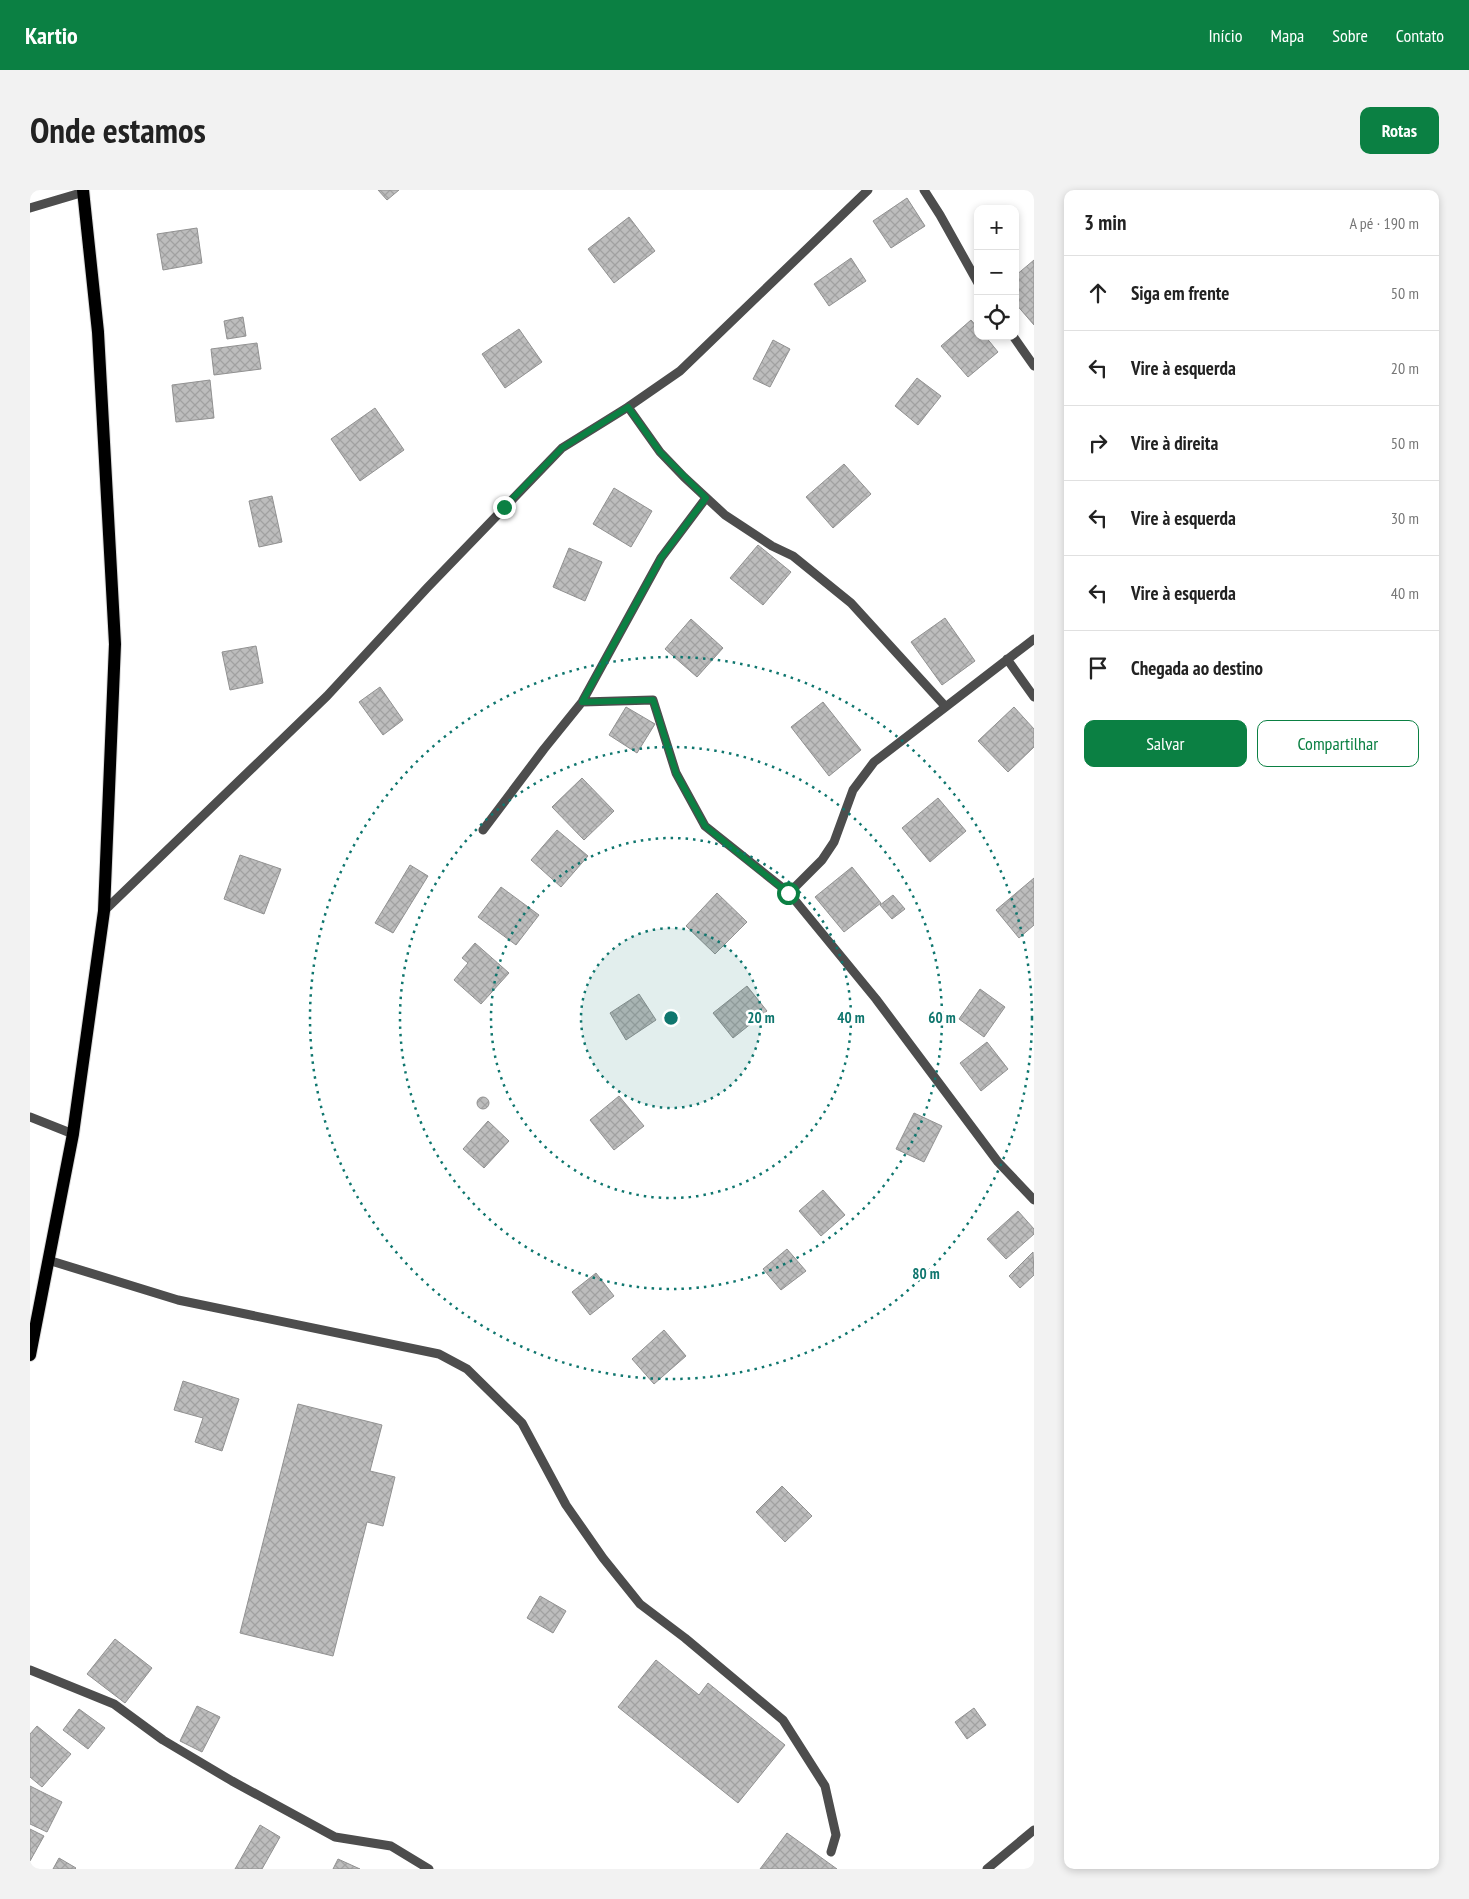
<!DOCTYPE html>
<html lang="pt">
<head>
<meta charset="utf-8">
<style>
	:root { --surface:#fff; --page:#f2f2f2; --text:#222; --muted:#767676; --line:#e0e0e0; --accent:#0b8043 }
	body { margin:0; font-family:"PT Sans Narrow",sans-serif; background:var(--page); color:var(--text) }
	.controls { position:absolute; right:15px; top:15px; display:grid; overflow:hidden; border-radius:10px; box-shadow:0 2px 8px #0003 }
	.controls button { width:45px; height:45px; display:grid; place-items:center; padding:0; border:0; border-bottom:1px solid var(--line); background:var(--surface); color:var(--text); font:25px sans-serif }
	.stop { position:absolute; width:15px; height:15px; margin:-11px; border:4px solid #0b8043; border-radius:50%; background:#fff }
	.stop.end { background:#0b8043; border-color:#fff; box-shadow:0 1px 5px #0008 }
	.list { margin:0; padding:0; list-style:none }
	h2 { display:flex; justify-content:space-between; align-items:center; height:65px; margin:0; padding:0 20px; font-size:21px }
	h2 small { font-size:16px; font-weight:400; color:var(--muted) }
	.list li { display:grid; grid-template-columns:32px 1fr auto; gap:15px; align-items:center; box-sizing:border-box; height:75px; padding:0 20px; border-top:1px solid var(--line) }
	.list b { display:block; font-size:19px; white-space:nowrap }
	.list em { font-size:16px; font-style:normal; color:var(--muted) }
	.actions { display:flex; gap:10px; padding:15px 20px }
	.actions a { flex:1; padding:11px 0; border:1px solid var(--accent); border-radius:10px; text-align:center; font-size:18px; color:var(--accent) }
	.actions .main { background:var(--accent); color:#fff }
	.icon { flex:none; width:28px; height:28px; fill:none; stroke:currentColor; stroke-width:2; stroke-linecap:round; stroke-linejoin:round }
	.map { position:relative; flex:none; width:1004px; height:1679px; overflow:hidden; border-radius:10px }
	header { display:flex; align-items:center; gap:30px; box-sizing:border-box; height:70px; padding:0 25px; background:var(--accent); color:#fff }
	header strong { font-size:24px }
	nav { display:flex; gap:28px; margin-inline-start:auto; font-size:18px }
	.intro { display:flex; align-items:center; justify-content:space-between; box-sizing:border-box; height:120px; padding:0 30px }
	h1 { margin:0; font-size:35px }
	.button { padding:12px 22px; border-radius:10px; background:var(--accent); color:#fff; font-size:18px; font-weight:700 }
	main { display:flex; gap:30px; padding:0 30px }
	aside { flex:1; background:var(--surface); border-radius:10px; box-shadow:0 2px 8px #0003 }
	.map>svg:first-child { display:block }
</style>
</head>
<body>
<header>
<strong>Kartio</strong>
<nav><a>Início</a><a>Mapa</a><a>Sobre</a><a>Contato</a></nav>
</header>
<div class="intro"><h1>Onde estamos</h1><a class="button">Rotas</a></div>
<main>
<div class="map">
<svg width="1004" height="1679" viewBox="0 0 1004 1679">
	<defs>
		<pattern id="building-cross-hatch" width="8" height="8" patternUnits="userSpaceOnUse" patternTransform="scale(1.25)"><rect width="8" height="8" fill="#bdbdbd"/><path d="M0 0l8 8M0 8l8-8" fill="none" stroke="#a1a1a1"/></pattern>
	</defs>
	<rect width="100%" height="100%" fill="#fff"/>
	<path fill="url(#building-cross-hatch)" stroke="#919191" d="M348 0H369L357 10Z
		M877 8 895 36 861 58 843 31Z
		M599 27 625 61 584 93 558 59Z
		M167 38 172 73 133 80 127 44Z
		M821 68 836 91 799 116 784 94Z
		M1004 70V135L985 113V86Z
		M213 127 216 146 197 149 194 131Z
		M941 130 948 138V146H955L968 162 938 187 911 156Z
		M489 139 512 172 475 198 452 164Z
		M743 150 760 159 740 197 723 189Z
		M227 153 231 179 184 185 181 159Z
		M887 188 911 206 888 235 865 216Z
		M180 190 184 228 146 232 142 195Z
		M345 218 374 260 330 291 301 249Z
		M814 274 841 304 803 338 776 307Z
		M584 298 622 321 601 357 563 334Z
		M242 306 252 352 229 357 219 311Z
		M728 355 761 382 733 415 700 388Z
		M539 358 572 372 555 411 523 397Z
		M915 428 945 471 912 495 881 452Z
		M661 429 693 458 667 487 635 459Z
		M226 456 233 493 200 500 192 462Z
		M350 497 373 530 353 545 329 512Z
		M793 512 831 560 799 586 761 537Z
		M596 517 625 534 607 563 579 545Z
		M984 517 1004 539V557L978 582 948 551Z
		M552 588 584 621 554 650 522 617Z
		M908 608 936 641 900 672 872 638Z
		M527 640 558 666 531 697 501 670Z
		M210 665 251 679 234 724 194 709Z
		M380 675 398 686 363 743 345 733Z
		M822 677 851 713 814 742 785 707Z
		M1004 688V735L989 748 966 720Z
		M471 697 509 725 486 755 448 727Z
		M687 703 717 732 685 764 656 736Z
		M863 705 875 719 862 729 850 715Z
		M445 753 479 783 451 814 424 790 438 773 432 768Z
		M717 796 737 821 703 848 683 823Z
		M950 799 975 817 954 847 929 829Z
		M609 804 626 830 596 850 580 823Z
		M957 852 978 879 951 901 930 873Z
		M589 906 614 936 584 960 560 930Z
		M447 913a6 6 0 1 1 12 0a6 6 0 1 1-12 0Z
		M884 923 912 936 894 972 866 959Z
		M458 931 479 951 454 978 433 959Z
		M793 1000 815 1025 791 1046 769 1021Z
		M988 1021 1004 1039V1044L976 1069 957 1049Z
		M757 1059 776 1081 751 1100 733 1079Z
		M1003 1062 1004 1085 990 1098 979 1086Z
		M566 1083 584 1106 560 1125 542 1102Z
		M634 1140 656 1166 624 1194 602 1169Z
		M153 1191 209 1209 192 1261 165 1252 173 1228 144 1220Z
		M268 1214 352 1235 340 1281 365 1287 353 1336 337 1332 303 1466 210 1443Z
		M752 1296 782 1326 755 1352 726 1322Z
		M510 1406 536 1421 523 1443 497 1428Z
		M85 1449 122 1478 95 1513 57 1484Z
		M626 1470 669 1505 678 1493 755 1555 708 1613 588 1517Z
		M167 1516 190 1527 172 1562 150 1551Z
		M944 1518 956 1535 937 1549 925 1532Z
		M49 1519 75 1538 58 1559 33 1540Z
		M7 1536 41 1564 12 1597 0 1587V1544Z
		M0 1596 32 1612 17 1642 0 1634Z
		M230 1635 250 1647 232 1679H205Z
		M0 1639 14 1646 0 1671Z
		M757 1643 807 1679H730Z
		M29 1668 46 1678 45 1679H23Z
		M308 1669 330 1679H303Z"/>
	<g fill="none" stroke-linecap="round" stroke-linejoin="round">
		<defs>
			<path id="major" d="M0 1165 43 944 74 721 85 454 68 142 53 0"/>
		</defs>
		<use href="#major" stroke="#dbdbdb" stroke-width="14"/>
		<path stroke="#4d4d4d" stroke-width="9" d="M894 0 910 25 948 93
			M0 18 54 2
			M983 146 1004 176
			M598 217 630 262 654 287 695 325 742 356 763 366 821 413 915 516
			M977 469 1004 507
			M552 512 623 510 646 583 675 636 759 703 846 809 968 972 1004 1010
			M453 640 514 559 552 512 631 368 676 308
			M759 703 792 670 804 652 823 600 844 572 1004 449
			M74 721 297 506 397 398 532 258 598 217 650 181 838 0
			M0 927 43 944
			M18 1070 148 1110 409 1164 437 1179 492 1233 536 1315 573 1368 610 1414 655 1448 753 1530 795 1596 806 1645 801 1662
			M0 1480 84 1514 133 1550 202 1591 305 1647 361 1656 399 1679
			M957 1679 1004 1640"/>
		<use href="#major" stroke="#000" stroke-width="12"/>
	</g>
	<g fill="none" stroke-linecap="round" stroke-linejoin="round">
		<path stroke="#0b8043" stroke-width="6" d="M474 317 532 258 598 217 630 262 676 308 631 368 552 512 623 510 646 583 675 636 758 703"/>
	</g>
	<circle cx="641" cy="828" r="90" fill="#0f766e" fill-opacity=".12"/>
	<g fill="none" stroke="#0f766e" stroke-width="2.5" stroke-dasharray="2.5 5">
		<circle cx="641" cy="828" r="90"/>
		<circle cx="641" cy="828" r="180"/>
		<circle cx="641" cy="828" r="271"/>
		<circle cx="641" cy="828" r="361"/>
	</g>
	<circle cx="641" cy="828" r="8" fill="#0f766e" stroke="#fff" stroke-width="2.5"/>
	<g font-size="15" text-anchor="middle" font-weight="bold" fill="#0f766e" stroke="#fff" stroke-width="5" stroke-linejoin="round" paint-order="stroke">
		<text x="731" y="833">20 m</text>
		<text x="821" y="833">40 m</text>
		<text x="912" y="833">60 m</text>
		<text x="896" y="1089">80 m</text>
	</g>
</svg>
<div class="controls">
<button>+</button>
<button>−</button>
<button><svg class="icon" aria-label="locate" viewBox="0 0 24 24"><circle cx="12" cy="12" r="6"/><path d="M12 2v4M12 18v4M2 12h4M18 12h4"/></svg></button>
</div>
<div class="stop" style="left:758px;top:703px"></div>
<div class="stop end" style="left:474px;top:317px"></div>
</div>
<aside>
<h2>3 min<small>A pé · 190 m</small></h2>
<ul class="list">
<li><svg class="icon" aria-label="ahead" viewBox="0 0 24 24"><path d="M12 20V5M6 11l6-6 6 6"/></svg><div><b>Siga em frente</b></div><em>50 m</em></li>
<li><svg class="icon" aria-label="left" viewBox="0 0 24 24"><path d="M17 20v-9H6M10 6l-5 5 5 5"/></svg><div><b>Vire à esquerda</b></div><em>20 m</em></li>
<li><svg class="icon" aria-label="right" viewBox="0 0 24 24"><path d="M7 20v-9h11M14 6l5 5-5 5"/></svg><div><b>Vire à direita</b></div><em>50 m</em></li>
<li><svg class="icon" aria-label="left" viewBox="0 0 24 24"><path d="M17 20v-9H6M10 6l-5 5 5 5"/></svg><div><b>Vire à esquerda</b></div><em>30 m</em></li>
<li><svg class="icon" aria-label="left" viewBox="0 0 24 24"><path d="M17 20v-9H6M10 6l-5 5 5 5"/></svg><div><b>Vire à esquerda</b></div><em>40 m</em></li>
<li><svg class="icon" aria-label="arrive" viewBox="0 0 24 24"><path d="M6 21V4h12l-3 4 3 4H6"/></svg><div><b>Chegada ao destino</b></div></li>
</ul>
<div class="actions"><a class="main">Salvar</a><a>Compartilhar</a></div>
</aside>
</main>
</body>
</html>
